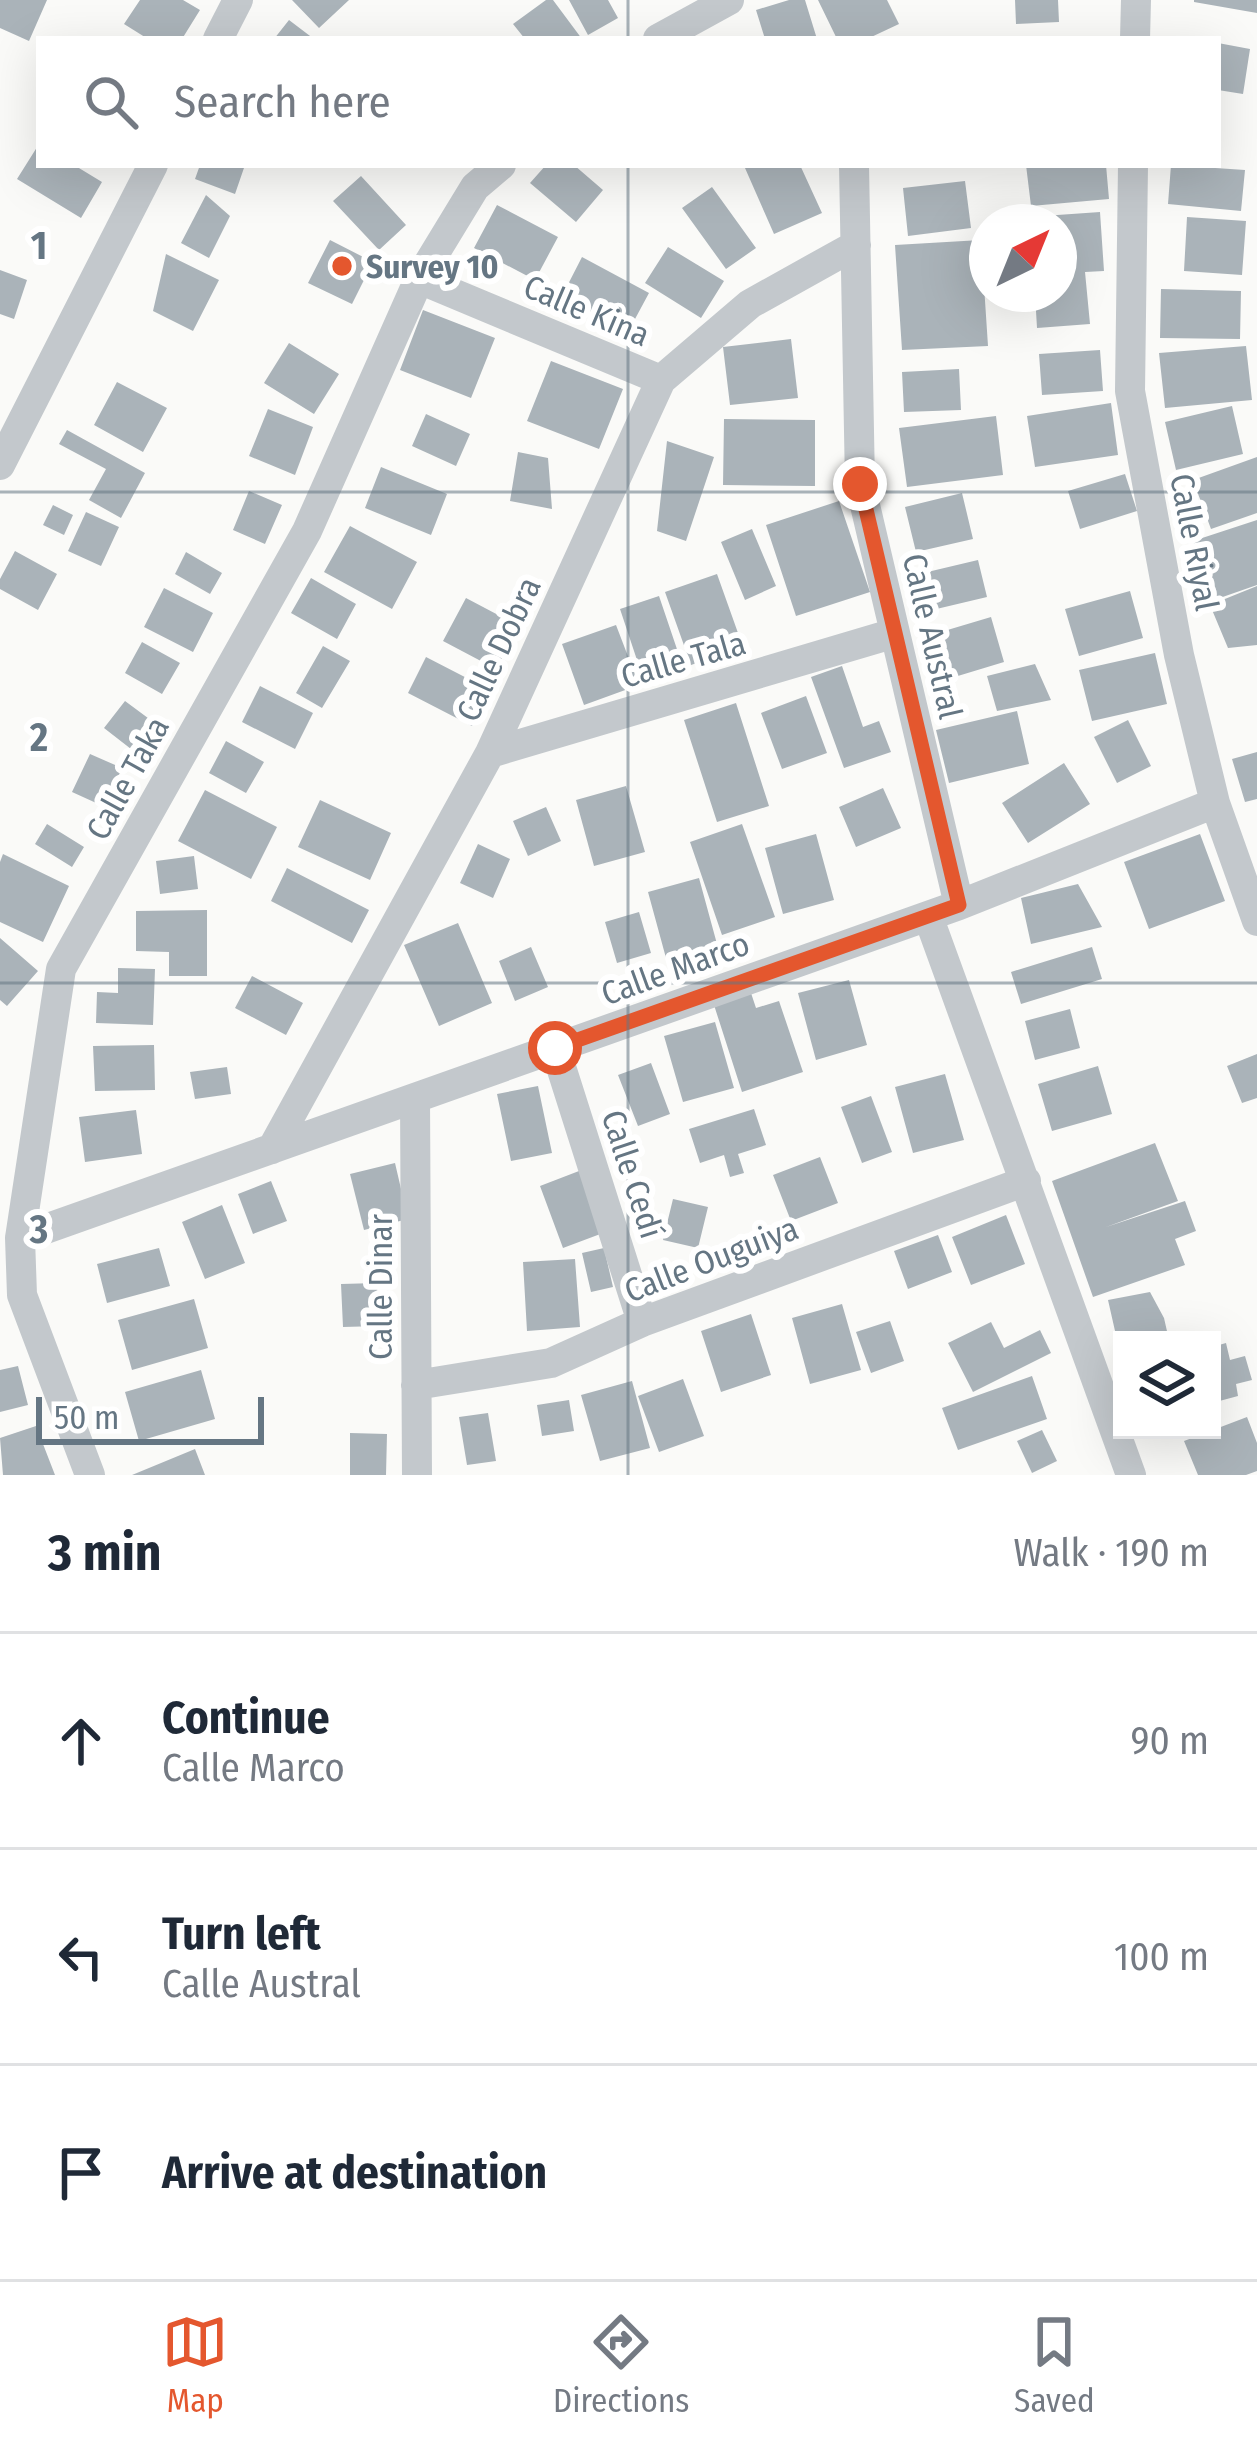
<!DOCTYPE html>
<html lang="en">
<head>
<meta charset="utf-8">
<style>
	:root { --surface:#fff; --page:#f6f6f7; --text:#1f2937; --muted:#747a83; --line:#e0e1e3; --accent:#e4572e }
	body { margin:0; font-family:"Fira Sans Condensed",sans-serif; background:var(--page); color:var(--text) }
	.controls { position:absolute; right:36px; bottom:36px; display:grid; overflow:hidden; border-radius:0px; box-shadow:0 12px 48px #0002 }
	.controls button { width:108px; height:108px; display:grid; place-items:center; padding:0; border:0; border-bottom:3px solid var(--line); background:var(--surface); color:var(--text); font:60px sans-serif }
	.compass { position:absolute; left:969px; top:204px; width:108px; height:108px; border-radius:50%; background:var(--surface); box-shadow:0 12px 48px #0002; rotate:43deg }
	.scale { position:absolute; left:36px; bottom:30px; width:228px; box-sizing:border-box; padding-left:12px; border:6px solid #657683; border-top:0; font-size:33px; line-height:42px; white-space:nowrap; color:#657683; -webkit-text-stroke:9px #fff; paint-order:stroke }
	.stop { position:absolute; width:36px; height:36px; margin:-27px; border:9px solid #e4572e; border-radius:50%; background:#fff }
	.stop.end { background:#e4572e; border-color:#fff; box-shadow:0 3px 12px #0008 }
	.list { margin:0; padding:0; list-style:none }
	h2 { display:flex; justify-content:space-between; align-items:center; height:156px; margin:0; padding:0 48px; font-size:51px }
	h2 small { font-size:39px; font-weight:400; color:var(--muted) }
	.list li { display:grid; grid-template-columns:78px 1fr auto; gap:36px; align-items:center; box-sizing:border-box; height:216px; padding:0 48px; border-top:3px solid var(--line) }
	.list b { display:block; font-size:45px; white-space:nowrap }
	.list p { margin:0; font-size:39px; white-space:nowrap; color:var(--muted) }
	.list em { font-size:39px; font-style:normal; color:var(--muted) }
	.icon { flex:none; width:66px; height:66px; fill:none; stroke:currentColor; stroke-width:2; stroke-linecap:round; stroke-linejoin:round }
	.map { position:relative; flex:none; width:1257px; height:1475px; overflow:hidden }
	.search { position:absolute; background:var(--surface); box-shadow:0 12px 48px #0002; left:36px; right:36px; top:36px; height:132px; display:flex; align-items:center; gap:30px; box-sizing:border-box; padding:0 42px; border-radius:0px; color:var(--muted); font-size:45px }
	.sheet { height:804px; background:var(--surface) }
	nav { display:flex; justify-content:space-around; align-items:center; box-sizing:border-box; height:168px; border-top:3px solid var(--line); background:var(--surface); font-size:33px; color:var(--muted) }
	nav a { display:grid; justify-items:center; gap:6px }
	nav .on { color:var(--accent) }
	.map>svg:first-child { display:block }
</style>
</head>
<body>
<div class="map">
<svg width="1257" height="1475" viewBox="0 0 1257 1475">
	<rect width="100%" height="100%" fill="#fafaf8"/>
	<path fill="#aab3b9" d="M0 0H47L29 41 0 28Z
		M140 0H183L200 10 182 39H148L124 24Z
		M292 0H349L319 28Z
		M546 0H553L582 39H525L513 24Z
		M569 0H608L618 18 588 35Z
		M789 0H805L817 39H765L756 10Z
		M818 0H887L899 24 867 39H837Z
		M1015 0H1058L1059 22 1016 24Z
		M1194 0H1257V13L1194 2Z
		M289 20 314 39H274Z
		M1218 43 1250 49 1243 94 1218 90Z
		M39 144V165H74L102 182 81 218 17 179Z
		M200 165H245L235 194 195 179Z
		M546 165H574L603 190 576 222 530 183Z
		M752 165H800L822 213 774 234 745 168Z
		M1026 165H1106L1109 199 1031 206Z
		M1171 165 1245 170 1241 211 1168 204Z
		M361 176 406 225 379 250 333 201Z
		M965 181 971 228 908 236 903 188Z
		M712 187 756 248 726 269 682 208Z
		M206 195 230 216 209 258 181 243Z
		M497 205 558 237 535 280 474 248Z
		M1100 212 1104 271 1085 272 1090 324 1037 328 1035 294H1059V222H1030L1029 217Z
		M1187 217 1246 221 1242 275 1184 271Z
		M330 240 373 262 352 304 308 283Z
		M981 240 988 346 902 350 895 245Z
		M668 247 724 281 701 318 645 283Z
		M166 254 219 280 193 331 153 311Z
		M582 257 649 293 628 332 562 296Z
		M0 270 27 280 14 319 0 314Z
		M1161 289 1241 291 1240 339 1160 338Z
		M423 310 495 338 471 398 400 370Z
		M791 339 798 398 730 405 723 347Z
		M289 343 339 374 314 414 264 383Z
		M1246 346 1252 400 1165 408 1159 353Z
		M1100 350 1103 391 1042 395 1039 354Z
		M551 361 623 389 599 449 527 421Z
		M959 369 961 410 904 412 902 372Z
		M117 382 167 408 143 452 94 425Z
		M1111 403 1118 455 1035 467 1027 416Z
		M1232 406 1243 454 1176 470 1165 422Z
		M268 409 313 427 295 475 249 456Z
		M426 414 470 434 456 466 412 446Z
		M996 416 1003 475 907 487 899 428Z
		M724 419 815 420V486L723 485Z
		M67 430 145 473 121 518 89 500 106 469 59 444Z
		M667 441 714 457 686 541 657 531Z
		M518 452 548 458 552 509 510 501Z
		M1257 457V513L1211 529 1193 480Z
		M381 467 447 494 431 535 365 508Z
		M1125 474 1137 511 1080 529 1068 491Z
		M249 491 282 505 265 544 233 530Z
		M962 493 973 539 916 552 905 507Z
		M839 501 870 592 796 616 766 525Z
		M53 505 73 515 64 535 43 525Z
		M86 512 119 527 101 566 68 551Z
		M1257 520V585L1214 600 1193 541Z
		M350 526 417 562 392 609 324 572Z
		M752 529 776 586 745 600 721 542Z
		M15 551 57 574 38 610 0 589V579Z
		M186 552 222 573 210 594 175 574Z
		M978 560 987 597 928 611 919 574Z
		M717 574 743 647 691 665 665 592Z
		M311 578 356 604 337 639 291 613Z
		M1257 586V645L1228 648 1210 605Z
		M164 588 213 613 193 652 144 627Z
		M1130 591 1143 638 1079 656 1065 609Z
		M659 596 681 661 642 675 620 609Z
		M466 598 519 626 496 669 443 641Z
		M991 617 1004 662 938 682 924 637Z
		M616 625 639 685 584 705 562 644Z
		M142 642 180 663 162 694 125 673Z
		M323 646 350 661 322 708 296 693Z
		M1155 653 1167 704 1092 721 1079 670Z
		M426 657 490 690 472 726 408 693Z
		M1035 664 1051 700 997 711 987 676Z
		M842 666 863 727 879 721 891 752 844 768 811 677Z
		M260 686 313 713 295 749 242 722Z
		M806 696 827 753 782 769 761 713Z
		M125 701 152 721 131 749 104 728Z
		M736 703 769 806 717 822 684 720Z
		M1017 711 1029 764 949 783 936 730Z
		M1128 720 1151 766 1117 783 1094 737Z
		M226 741 264 762 246 793 209 773Z
		M1257 752V799L1245 802 1232 759Z
		M90 754 122 768 105 807 72 792Z
		M1064 763 1090 804 1028 843 1002 803Z
		M626 786 645 852 594 866 576 800Z
		M883 788 901 828 856 847 839 807Z
		M205 790 277 827 251 879 178 841Z
		M320 800 391 833 370 880 298 847Z
		M546 807 561 841 528 856 513 821Z
		M47 824 84 847 72 867 35 844Z
		M742 824 775 917 722 935 690 842Z
		M816 834 834 900 783 914 765 848Z
		M1200 834 1225 901 1149 929 1124 862Z
		M478 844 510 859 493 898 460 883Z
		M3 854 69 886 43 942 0 922V862Z
		M194 856 198 889 160 894 156 861Z
		M287 868 369 910 352 943 271 901Z
		M699 878 717 944 666 958 648 892Z
		M1078 884 1102 927 1031 944 1021 898Z
		M207 910V976H169V952L136 951V911Z
		M639 912 651 953 617 963 605 922Z
		M458 923 492 1003 439 1026 404 945Z
		M0 938 38 971 7 1006 0 1000Z
		M531 947 548 987 515 1001 499 961Z
		M1092 947 1102 979 1021 1004 1011 972Z
		M118 968 155 969 153 1025 96 1023 97 992 118 993Z
		M252 976 303 1003 286 1035 235 1008Z
		M849 980 867 1045 816 1060 798 993Z
		M751 993 756 1008 779 1001 803 1072 742 1092 714 1005Z
		M1070 1009 1080 1048 1035 1060 1025 1021Z
		M715 1022 734 1088 683 1102 664 1036Z
		M154 1045 155 1090 95 1091 93 1046Z
		M1257 1054V1098L1242 1103 1227 1066Z
		M651 1063 670 1114 638 1126 618 1075Z
		M1098 1066 1112 1114 1052 1131 1038 1084Z
		M227 1067 231 1094 195 1099 190 1072Z
		M945 1074 964 1140 913 1153 895 1087Z
		M538 1086 552 1153 511 1161 497 1094Z
		M871 1096 892 1152 862 1163 841 1107Z
		M754 1109 766 1145 738 1154 744 1173 730 1177 724 1155 700 1163 689 1129Z
		M136 1110 142 1154 85 1162 79 1117Z
		M1155 1143 1178 1201 1106 1227 1185 1201 1196 1231 1175 1239 1185 1265 1093 1297 1052 1181Z
		M820 1157 838 1203 791 1221 773 1175Z
		M395 1163 408 1219 364 1230 350 1174Z
		M579 1171 603 1233 563 1248 540 1186Z
		M271 1181 287 1221 253 1234 238 1194Z
		M673 1199 708 1207 698 1248 663 1240Z
		M222 1205 245 1263 205 1279 182 1222Z
		M1006 1215 1025 1264 971 1285 952 1237Z
		M938 1235 952 1272 908 1289 894 1251Z
		M159 1248 170 1286 107 1303 97 1264Z
		M604 1248 613 1287 591 1292 582 1253Z
		M575 1259 580 1327 527 1331 523 1262Z
		M377 1283 379 1326 343 1327 341 1284Z
		M1150 1292 1164 1318 1169 1340H1122L1120 1353 1108 1300Z
		M194 1299 208 1348 132 1370 118 1320Z
		M842 1304 861 1370 810 1384 792 1318Z
		M751 1314 771 1375 721 1392 701 1331Z
		M890 1321 904 1361 871 1373 856 1332Z
		M991 1322 1004 1348 1040 1330 1051 1353 973 1392 948 1343Z
		M1226 1343 1230 1360 1245 1356 1252 1380 1236 1384 1238 1396 1212 1403V1347Z
		M18 1366 28 1405 0 1412V1370Z
		M201 1370 215 1419 139 1441 125 1392Z
		M1032 1376 1047 1419 958 1450 942 1408Z
		M683 1379 704 1436 659 1452 638 1396Z
		M632 1381 650 1448 600 1461 581 1395Z
		M569 1400 574 1431 542 1436 537 1405Z
		M488 1413 496 1461 467 1465 459 1417Z
		M1247 1417 1257 1443V1471L1246 1475H1198L1184 1441Z
		M36 1426 55 1475H3L0 1438Z
		M1042 1430 1057 1461 1032 1473 1017 1441Z
		M350 1433 387 1434 386 1475H350Z
		M195 1449 205 1475H132Z"/>
	<g fill="none" stroke-linecap="round" stroke-linejoin="round">
		<path stroke="#c3c8cc" stroke-width="30" d="M218 39 238 0
			M658 39 729 0
			M1135 39 1136 0
			M854 165 860 484 959 905
			M1133 165 1130 391 1179 655 1215 803 1257 921
			M419 279 661 380
			M0 465 153 165
			M490 753 895 633
			M928 916 1131 1475
			M555 1048 642 1322
			M415 1098 417 1475
			M272 1149 490 753 661 380 750 304 856 245
			M20 1238 959 905 1215 803
			M416 1385 551 1363 642 1322 1026 1181
			M90 1475 22 1295 20 1238 61 969 307 531 419 279 475 187 501 165"/>
	</g>
	<g fill="none" stroke-linecap="round" stroke-linejoin="round">
		<path stroke="#e4572e" stroke-width="15" d="M555 1048 959 905 860 484"/>
	</g>
	<path fill="none" stroke="#657683" stroke-width="3" stroke-opacity="0.55" d="M628 0V39M628 165V1475M0 492H1257M0 983H1257"/>
	<circle fill="#e4572e" stroke="#fff" stroke-width="4.5" cx="342" cy="266" r="12"/>
	<g text-anchor="middle" stroke-width="12" stroke-linejoin="round" paint-order="stroke">
		<g font-size="33" font-weight="bold" fill="#657683" stroke="#fff" text-anchor="start">
			<text x="366" y="278">Survey 10</text>
		</g>
		<g font-size="33" fill="#657683" stroke="#fff">
			<text transform="translate(587 310) rotate(23)" y="12">Calle Kina</text>
			<text transform="translate(1195 542) rotate(79)" y="12">Calle Riyal</text>
			<text transform="translate(933 636) rotate(77)" y="12">Calle Austral</text>
			<text transform="translate(498 649) rotate(-65)" y="12">Calle Dobra</text>
			<text transform="translate(683 659) rotate(-16)" y="12">Calle Tala</text>
			<text transform="translate(127 778) rotate(-61)" y="12">Calle Taka</text>
			<text transform="translate(675 968) rotate(-20)" y="12">Calle Marco</text>
			<text transform="translate(633 1174) rotate(72)" y="12">Calle Cedí</text>
			<text transform="translate(711 1259) rotate(-21)" y="12">Calle Ouguiya</text>
			<text transform="translate(380 1287) rotate(-90)" y="12">Calle Dinar</text>
		</g>
	</g>
	<g font-size="39" text-anchor="middle" font-weight="bold" fill="#657683" stroke="#fff" stroke-width="12" stroke-linejoin="round" paint-order="stroke">
		<text x="39" y="259">1</text>
		<text x="39" y="751">2</text>
		<text x="39" y="1243">3</text>
	</g>
</svg>
<div class="controls">
<button><svg class="icon" aria-label="layers" viewBox="0 0 24 24"><path d="M12 4l9 5-9 5-9-5zM3 14l9 5 9-5"/></svg></button>
</div>
<svg class="compass" viewBox="-18 -18 36 36"><path d="M0-13l5 13h-10z" fill="#e53935"/><path d="M0 13l5-13h-10z" fill="#747a83"/></svg>
<div class="scale">50 m</div>
<div class="stop" style="left:555px;top:1048px"></div>
<div class="stop end" style="left:860px;top:484px"></div>
<div class="search"><svg class="icon" aria-label="search" viewBox="0 0 24 24"><circle cx="10" cy="10" r="6"/><path d="M15 15l6 6"/></svg>Search here</div>
</div>
<section class="sheet">
<h2>3 min<small>Walk · 190 m</small></h2>
<ul class="list">
<li><svg class="icon" aria-label="ahead" viewBox="0 0 24 24"><path d="M12 20V5M6 11l6-6 6 6"/></svg><div><b>Continue</b><p>Calle Marco</p></div><em>90 m</em></li>
<li><svg class="icon" aria-label="left" viewBox="0 0 24 24"><path d="M17 20v-9H6M10 6l-5 5 5 5"/></svg><div><b>Turn left</b><p>Calle Austral</p></div><em>100 m</em></li>
<li><svg class="icon" aria-label="arrive" viewBox="0 0 24 24"><path d="M6 21V4h12l-3 4 3 4H6"/></svg><div><b>Arrive at destination</b></div></li>
</ul>
</section>
<nav>
<a class="on"><svg class="icon" aria-label="map" viewBox="0 0 24 24"><path d="M3 6l6-2 6 2 6-2v14l-6 2-6-2-6 2zM9 4v14M15 6v14"/></svg>Map</a>
<a><svg class="icon" aria-label="directions" viewBox="0 0 24 24"><path d="M12 3l9 9-9 9-9-9zM9 14v-3h6M13 9l2 2-2 2"/></svg>Directions</a>
<a><svg class="icon" aria-label="saved" viewBox="0 0 24 24"><path d="M7 4h10v16l-5-4-5 4z"/></svg>Saved</a>
</nav>
</body>
</html>
